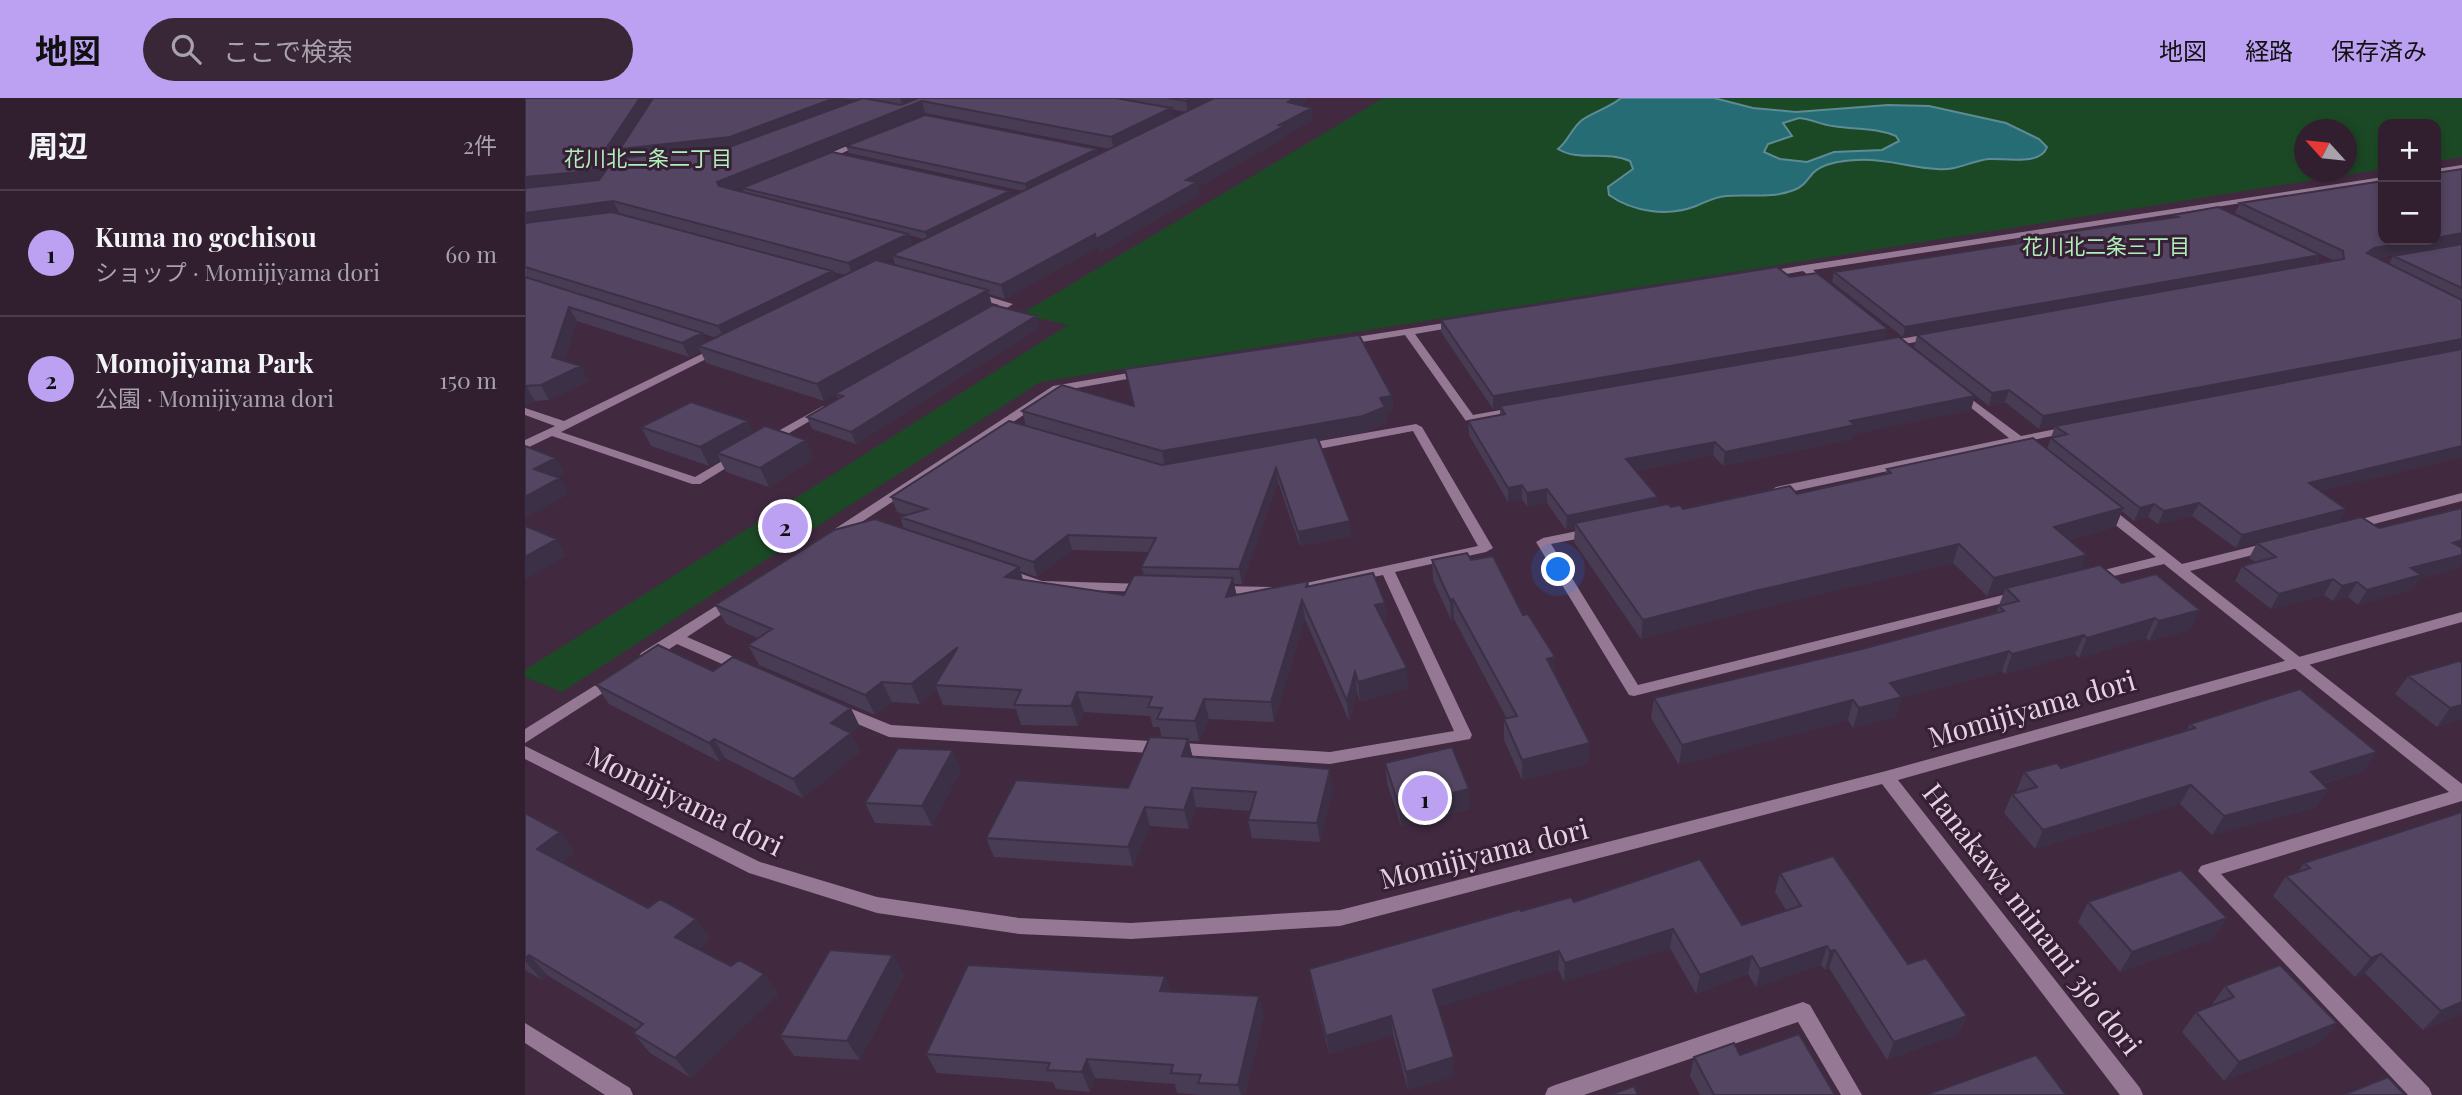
<!DOCTYPE html>
<html lang="ja">
<head>
<meta charset="utf-8">
<style>
	:root { --surface:#311f30; --page:#392738; --text:#f1f3f6; --muted:#a8a2ab; --line:#4c3d4c; --accent:#bca0f2 }
	body { margin:0; font-family:"Playfair Display","Noto Sans JP",serif; background:var(--page); color:var(--text) }
	.controls { position:absolute; right:21px; top:21px; display:grid; overflow:hidden; border-radius:14px; box-shadow:0 4px 10px #0003 }
	.controls button { width:63px; height:63px; display:grid; place-items:center; padding:0; border:0; border-bottom:2px solid var(--line); background:var(--surface); color:var(--text); font:35px sans-serif }
	.compass { position:absolute; left:1769px; top:21px; width:63px; height:63px; border-radius:50%; background:var(--surface); box-shadow:0 4px 10px #0003; rotate:297deg }
	.you { position:absolute; left:1034px; top:472px; width:24px; height:24px; margin:-18px; border:5px solid #fff; border-radius:50%; background:#1a73e8; box-shadow:0 0 0 10px #1a73e833 }
	.badge { display:grid; place-items:center; width:46px; height:46px; border-radius:50%; background:var(--accent); color:#111; font-size:23px; font-weight:700 }
	.pin { position:absolute; translate:-50% -50%; border:4px solid #fff; box-shadow:0 2px 7px #0006 }
	.list { margin:0; padding:0; list-style:none }
	h2 { display:flex; justify-content:space-between; align-items:center; height:91px; margin:0; padding:0 28px; font-size:30px }
	h2 small { font-size:23px; font-weight:400; color:var(--muted) }
	.list li { display:grid; grid-template-columns:46px 1fr auto; gap:21px; align-items:center; box-sizing:border-box; height:126px; padding:0 28px; border-top:2px solid var(--line) }
	.list b { display:block; font-size:26px; white-space:nowrap }
	.list p { margin:0; font-size:23px; white-space:nowrap; color:var(--muted) }
	.list em { font-size:23px; font-style:normal; color:var(--muted) }
	.icon { flex:none; width:38px; height:38px; fill:none; stroke:currentColor; stroke-width:2; stroke-linecap:round; stroke-linejoin:round }
	.map { position:relative; flex:none; width:1937px; height:997px; overflow:hidden }
	header { display:flex; align-items:center; gap:42px; box-sizing:border-box; height:98px; padding:0 35px; background:var(--accent); color:#111 }
	header strong { font-size:33px }
	nav { display:flex; gap:38px; margin-inline-start:auto; font-size:24px }
	.search { width:490px; height:63px; background:var(--page); display:flex; align-items:center; gap:18px; box-sizing:border-box; padding:0 24px; border-radius:38px; color:var(--muted); font-size:26px }
	main { display:flex }
	aside { flex:1; background:var(--surface) }
	.map>svg:first-child { display:block }
</style>
</head>
<body>
<header>
<strong>地図</strong>
<div class="search"><svg class="icon" aria-label="search" viewBox="0 0 24 24"><circle cx="10" cy="10" r="6"/><path d="M15 15l6 6"/></svg>ここで検索</div>
<nav><a>地図</a><a>経路</a><a>保存済み</a></nav>
</header>
<main>
<aside>
<h2>周辺<small>2件</small></h2>
<ul class="list">
<li><span class="badge">1</span><div><b>Kuma no gochisou</b><p>ショップ · Momijiyama dori</p></div><em>60 m</em></li>
<li><span class="badge">2</span><div><b>Momojiyama Park</b><p>公園 · Momijiyama dori</p></div><em>150 m</em></li>
</ul>
</aside>
<div class="map">
<svg width="1937" height="997" viewBox="0 0 1937 997">
	<rect width="100%" height="100%" fill="#412940"/>
	<path fill="#1c4925" fill-rule="evenodd" d="M858 0H1937V59L1911 63V26H1858V71L515 284 37 594 0 579V572L543 227 496 216ZM1780 32H1822V74H1780Z"/>
	<path fill="#266c75" stroke="#5f8b96" stroke-width="2" fill-rule="evenodd" d="M1096 0H1189L1228 10 1271 14 1363 7 1404 8 1481 25 1514 41 1522 49C1516 68 1479 60 1464 61 1445 63 1432 73 1412 71 1386 70 1360 60 1333 62 1319 63 1299 64 1288 75 1282 82 1278 89 1269 92 1246 101 1224 96 1201 98 1189 99 1181 104 1171 108 1143 119 1108 114 1084 97L1083 89 1108 71 1105 63C1082 52 1054 64 1033 51 1044 42 1046 31 1057 22 1070 13 1084 10 1096 0ZM1274 20C1287 21 1296 27 1308 28 1330 32 1350 29 1371 38L1374 43 1357 52 1309 54 1282 64 1255 61 1239 54 1243 46 1267 38 1258 25Z"/>
	<g fill="none" stroke-linecap="round" stroke-linejoin="round">
		<path fill="#957893" fill-rule="evenodd" d="M336 42 343 44 296 64 289 62Z
			M1937 67V71L1911 75V71Z
			M1858 79V83L1288 172 1306 188 1301 191 1278 173 1239 180 1234 177 1239 174 1280 167Z
			M446 195H452L488 206 466 220H458V216L474 207 446 199Z
			M932 223 936 224V228L890 236 948 317 992 309 998 312 996 314 941 323 880 237 818 247 813 244 818 241Z
			M1409 235 1414 238 1413 240 1363 249 1358 246 1363 243Z
			M193 248 198 251 197 253 36 334 170 379 209 356 213 355 219 359 175 386H167L27 338 0 351V342L30 328 0 317V310L39 323Z
			M621 272 626 275 625 277 535 293 308 443 303 444 296 440 528 288Z
			M1434 292 1496 338 1546 328 1552 331 1550 333 1251 397 1245 393 1251 389 1484 340 1430 297 1428 295Z
			M298 308 304 311 302 313 247 345 243 346 237 342Z
			M891 326 897 329 968 450 961 454 870 474 947 637 945 641 805 666 364 639 306 615 304 611 306 607 312 605 366 627 805 654 929 633 858 477 781 493 774 489 781 485 953 448 888 333 778 354 772 350 778 346Z
			M1937 395V403L1826 432 1819 428 1821 425Z
			M1579 407 1584 408 1657 466 1746 444 1751 445 1753 448 1751 451 1665 473 1937 686V703L1696 776 1904 990 1907 997H1883L1673 773 1676 768 1682 766 1924 694 1639 466 1568 483 1563 482 1561 479 1563 476 1631 459 1574 414 1573 411 1574 408Z
			M1067 430 1072 431 1074 434 1072 437 1026 446 1113 587 1494 493 1501 497 1494 501 1109 598 1104 597 1011 444 1018 440Z
			M479 470 517 483 621 486 628 490 621 494 516 491 474 477 472 474Z
			M694 488 751 489 758 493 751 497 689 495 687 492 689 489Z
			M210 496 217 501 215 504 162 539 225 566 227 570 225 574H215L152 546 126 563H116L114 559 116 555Z
			M90 575 95 576 98 580 95 584 0 645V631Z
			M1278 904 1285 907 1337 997H1316L1273 924 1059 997H1020L1023 990 1030 987Z
			M0 925 105 990 108 997H80L0 945Z"/>
		<path fill="#957893" fill-rule="evenodd" d="M1937 514V524L1373 682 1615 990 1618 997H1595L1357 686 815 828 606 841 494 836 352 815 224 775 0 661V648L235 764 352 799 494 820 606 825 815 812 1361 673Z"/>
	</g>
	<path fill="#483b54" fill-rule="evenodd" d="M0 0H127L83 69 100 60 95 51 128 0H781V4L776 7 788 22 760 37V40L673 89 674 97 574 155 573 149 480 201 464 196 467 207 511 218 514 230 331 346 287 331 282 319 313 301 311 296 299 303 181 265 176 254 164 259 52 223 39 263 64 283 24 302 10 303 0 308ZM321 1 333 2 323 6ZM646 11 661 14 648 20ZM400 15 585 51 573 56 321 48 324 55 498 93 486 98 217 90 219 94 210 92ZM384 137 398 141 387 147ZM368 160 370 167 358 164ZM308 174 320 177 311 182ZM177 235 191 240 181 244Z
		M1715 105 1937 145 1852 160 1864 166 1868 158 1937 146V359L1796 393 1821 411 1814 424 1711 450 1667 418 1633 426 1623 419 1609 423 1597 413 1591 428 1544 442 1557 471 1597 485 1665 532 1624 543 1621 540 1554 560 1550 556 1480 576 1477 573 1376 600 1371 619 1328 630 1323 622 1154 667 1126 620 1129 600 1337 551 1471 515 1479 494 1462 498 1428 465 1227 512 1116 541 1049 444 1050 430 1041 432 1022 405 1002 409 997 401 983 404 944 337 943 323 975 317V310L968 311 916 234V222L1265 179 1360 241 1446 312 1328 336 1327 341 1198 368 1188 357 1111 373 1132 408 1158 411 1272 396 1360 376 1362 371 1522 351 1530 328 1514 331 1480 304 1464 308 1389 249 1392 237 1378 239 1307 184 1309 174 1490 146 1491 142 1648 119 1649 117 1795 157 1791 167 1810 163 1710 115Z
		M867 298 868 314 861 315V325L839 334 793 342 827 438 775 448 753 384 717 486H709L711 497 783 483 784 488 860 505 861 525H859L883 590 835 604 832 594 824 623 780 521 749 624 684 621 674 643H664L667 659 808 690 795 744 727 740 723 722 725 713 671 709 664 731 625 728 608 768 469 759 461 740 603 690 637 640 634 629H628L625 618 559 614 553 628 496 627 491 611 418 607 412 592 395 606 367 604 350 617 234 567 223 547 233 540 201 526 190 507 379 431 375 419 381 417 372 414 366 399 501 328 497 313ZM547 452 624 454 616 469 619 477 599 497 498 482 495 473 512 479Z
		M116 329 229 335 281 342 289 361 244 389 201 374 195 362 184 368 126 348Z
		M1854 430 1935 470 1894 481 1886 492 1833 507 1823 499 1808 503 1799 497 1746 511 1710 483 1717 468 1730 464 1724 460 1732 445Z
		M907 462H946L998 517 1064 665 997 682 979 642V621H982L929 521 926 522 908 482Z
		M1937 565V621L1912 629 1870 596 1883 578Z
		M188 573 335 629 326 636 335 654 278 700 200 660 195 664 84 606 71 587Z
		M1665 626 1839 673 1798 686 1803 691 1790 710 1687 737 1655 706 1510 751 1479 715 1487 696 1492 695 1491 694 1499 674 1536 670 1662 632Z
		M860 665 944 711 876 728 862 685Z
		M436 672 407 728 350 725 340 705Z
		M1937 714V916L1898 932 1840 875 1830 879 1748 798 1761 778 1772 775 1779 765Z
		M0 715 35 734 50 755 37 764 123 810 171 821 185 841 173 852 206 868 239 876 253 896 166 980 125 955 108 935 112 932 22 877 17 882 0 872Z
		M1255 775 1383 866 1442 918 1433 936 1362 962 1304 870 1300 872 1296 867 1231 889 1223 876 1171 896 1145 850 1039 884 1033 871 913 909 929 978 883 992 868 937 804 956 787 889 784 871 996 813 1049 804 1217 827 1261 812 1250 794Z
		M1563 804 1702 820 1689 840 1595 874 1553 824Z
		M368 857 379 877 335 962 269 958 255 938Z
		M640 878 645 893 739 917 720 997H677L652 995 650 986 570 980 565 994 531 991 528 984 412 975 401 956Z
		M1700 888 1812 925 1795 945 1699 983 1657 934 1671 914 1686 908Z
		M1169 959 1310 997H1175L1165 978Z"/>
	<path fill="#3b3045" d="M115 0H127L72 86 0 92V79Z
		M310 0H321L324 8 209 51 101 63 95 51Z
		M375 0H403L378 9Z
		M667 0H692L663 14 661 3Z
		M769 0H781V4L764 15 763 4Z
		M397 3 400 15 198 97 192 84Z
		M646 10 648 22 589 51 586 39Z
		M787 10 788 22 760 37V40L673 89 674 97 574 155 571 141 661 82 754 27Z
		M572 51 574 58 502 93 500 86Z
		M485 93 487 101 403 142 400 134Z
		M88 103 95 116 0 129V115Z
		M1937 135V145L1844 161 1842 155 1849 150 1899 142H1911V140Z
		M383 136 388 150 367 157 368 160 328 179 323 165Z
		M570 136 573 149 480 201 476 187Z
		M1795 157 1790 167 1378 239 1380 229Z
		M307 173 313 187 200 242 193 228Z
		M463 192 467 208 299 303 292 286Z
		M44 209 52 223 35 274 27 259Z
		M511 218 514 230 331 346 326 334Z
		M1363 231 1360 242 968 311V298Z
		M177 235 184 250 173 248 176 254 164 259 157 245Z
		M1937 241V251L1514 331 1518 318Z
		M56 268 64 283 24 302 16 287Z
		M0 288H1L10 303 0 308Z
		M1484 292 1480 304 1464 308 1467 295Z
		M867 298 868 314 861 315V325L839 334 640 368 637 353Z
		M1450 298 1446 312 1328 336 1327 341 1198 368 1200 354 1325 323Z
		M223 323 232 341 192 355 195 362 184 368 175 349Z
		M281 342 289 361 244 389 235 370Z
		M1190 344 1188 357 1100 375 1101 361Z
		M1937 348V359L1777 398 1784 385Z
		M31 360 40 375 18 387 9 371Z
		M751 370 753 384 717 486 714 471Z
		M35 380 44 396 0 420V399Z
		M997 387V401L983 404V390Z
		M1022 391V405L1002 409V395Z
		M1133 399 1131 413 1050 425V430L1041 432 1042 418Z
		M1674 405 1667 418 1633 426 1639 413Z
		M1629 406 1623 419 1609 423 1615 410Z
		M1598 410 1591 428 1522 448 1529 429Z
		M1821 411 1814 424 1711 450 1717 437Z
		M825 423 827 438 775 448 773 434Z
		M543 437 547 452 512 479 508 464Z
		M32 441 42 458 0 482V459Z
		M1937 442V455L1928 445Z
		M1434 446 1428 465 1227 512 1116 541 1118 522 1230 493Z
		M1562 457 1555 476 1481 490 1479 494 1462 498 1469 480Z
		M1937 457V467L1935 470 1894 481 1886 492 1833 507 1842 492 1886 470Z
		M494 469 500 488 480 479Z
		M708 480 712 499H701Z
		M1808 481 1799 497 1746 511 1754 496Z
		M1832 484 1823 499 1808 503 1817 488Z
		M928 501 929 521 926 522 925 502Z
		M777 502 780 521 749 624 746 604Z
		M860 505 861 525 851 527 850 507Z
		M1675 512 1665 532 1624 543 1634 523Z
		M1630 520 1621 540 1554 560 1562 540Z
		M1559 537 1550 556 1480 576 1487 556Z
		M433 549 410 587 412 592 395 606 386 586Z
		M1484 553 1477 573 1376 600 1371 619 1328 630 1334 610 1365 585Z
		M1030 559 1029 579 1022 561Z
		M882 570 883 590 835 604 833 584Z
		M830 574 832 594 824 623 822 603Z
		M357 584 367 604 350 617 340 597Z
		M552 594 559 614 553 628 546 608Z
		M679 601 684 621 674 643 670 623Z
		M1328 602 1323 622 1154 667 1157 647Z
		M1937 607V621L1912 629 1925 610Z
		M326 610 335 629 326 636 335 654 278 700 268 681 306 625Z
		M189 641 200 660 195 664 184 645Z
		M663 641 668 660 657 658Z
		M1065 645 1064 665 997 682V662Z
		M428 652 436 672 407 728 397 708Z
		M1852 654 1839 673 1773 693 1786 674Z
		M805 671 808 690 795 744 792 725Z
		M1666 687 1655 706 1510 751 1518 732Z
		M667 690 671 709 664 731 659 712Z
		M944 691V711L876 728 874 708Z
		M1803 691 1790 710 1687 737 1699 718Z
		M620 709 625 728 608 768 603 749Z
		M35 734 50 755 28 771 12 751Z
		M1702 820 1689 840 1595 874 1607 854Z
		M171 821 185 841 165 859 150 839Z
		M1148 831 1145 850 1039 884 1040 865Z
		M1302 848 1296 867 1231 889 1235 871Z
		M1310 852 1304 870 1300 872 1305 853Z
		M1034 853 1033 871 909 911 908 892Z
		M1856 856 1840 875 1830 879 1846 860Z
		M4 857 22 877 17 882 0 863V861Z
		M368 857 379 877 335 962 322 943Z
		M1227 858 1223 876 1171 896 1175 877Z
		M239 876 253 896 166 980 150 960Z
		M640 878 646 897 635 893Z
		M734 898 739 917 720 997H716L713 987Z
		M1937 904V916L1898 932 1916 913Z
		M866 918 868 937 804 956 801 938Z
		M1442 918 1433 936 1362 962 1369 944Z
		M1812 925 1795 945 1699 983 1714 964Z
		M929 959V978L883 992 881 974Z
		M562 961 570 980 565 994 557 974Z"/>
	<path fill="#544562" stroke="#3b3045" stroke-width="2" d="M0 0H115L66 73 0 79Z
		M128 0H310L205 39 95 51Z
		M338 0 376 7 393 0H591L646 10 586 39 397 3 192 84 194 88 383 136 323 165 88 103 0 115V90L74 82 89 61 207 48Z
		M644 0H667L661 3Z
		M689 0H769L763 4 787 10 754 27 759 28 661 82 672 84 571 141 570 136 476 187 367 157Z
		M400 17 572 51 500 86 321 48Z
		M307 54 485 93 400 134 217 90Z
		M1937 71V135L1911 140V75Z
		M1858 83V142H1899L1849 150 1842 155 1937 202V241L1518 318 1484 292 1467 295 1392 237 1819 161 1818 153 1715 105Z
		M1693 109 1795 157 1380 229 1309 174 1496 145 1491 142 1557 132 1653 119 1649 117Z
		M87 114 307 173 193 228 0 169V125Z
		M1937 146V190L1868 158Z
		M351 162 463 192 292 286 173 248Z
		M1252 169 1265 179 1292 175 1363 231 968 298 916 222Z
		M0 179 177 235 157 245 44 209 27 259 56 268 16 287 0 288Z
		M468 207 511 218 326 334 282 319 318 298 310 296Z
		M834 237 867 298 855 300 860 309 838 318 637 353 497 313 537 287 609 308 600 271Z
		M1374 239 1450 298 1325 323 1330 327 1200 354 1190 344 1101 361 1133 399 1042 418 1022 391 1002 395 997 387 983 390 943 323 980 316 975 308Z
		M1937 251V348L1784 385 1821 411 1717 437 1674 405 1639 413 1629 406 1615 410 1526 340 1542 336 1530 328Z
		M166 304 223 323 175 349 116 329Z
		M484 323 637 367 792 339 825 423 773 434 751 370 714 471 616 469 631 440 543 437 508 464 375 419 402 411 366 399Z
		M240 328 281 342 235 370 192 355Z
		M1508 340 1598 410 1529 429 1562 457 1469 480 1434 446 1230 493 1118 522 1050 425 1143 406 1146 409 1155 407 1158 411 1265 388 1272 396 1366 375 1362 371Z
		M0 348 31 360 9 371 35 380 0 399Z
		M1937 410V442L1928 445 1937 450V457L1886 470 1896 477 1842 492 1832 484 1817 488 1808 481 1754 496 1717 468 1751 459 1732 445 1836 419 1854 430Z
		M350 421 494 469 480 479 599 497 609 477 708 480 701 499 783 483 781 489 848 475 860 505 850 507 882 570 833 584 830 574 822 603 777 502 746 604 679 601 670 623 632 621 637 610 623 609 627 599 552 594 546 608 489 607 496 592 410 587 433 549 386 586 357 584 340 597 223 547 247 531 190 507 309 432Z
		M0 428 32 441 0 459Z
		M942 455 946 462 968 458 998 517 1003 516 1030 559 1022 561 1065 645 997 662 979 621 992 618 928 501 925 502 907 462Z
		M1575 467 1597 485 1631 476 1675 512 1634 523 1630 520 1562 540 1559 537 1487 556 1484 553 1365 585 1377 599 1334 610 1328 602 1157 647 1129 600 1337 551 1479 513 1474 508 1494 503 1481 490Z
		M133 547 188 573 208 559 326 610 306 625 326 635 268 681 189 641 184 645 71 587Z
		M1934 563 1937 565V607L1925 610 1883 578Z
		M1775 591 1852 654 1786 674 1803 691 1699 718 1666 687 1518 732 1487 696 1512 689 1499 674 1532 665 1536 670 1670 630 1665 626Z
		M625 639 663 641 657 658 805 671 792 725 723 722 731 694 667 690 659 712 620 709 603 749 461 740 491 682 603 690Z
		M927 649 944 691 874 708 860 665Z
		M373 650 428 652 397 708 340 705Z
		M1937 714V904L1916 913 1856 856 1846 860 1761 778 1785 770 1779 765Z
		M0 715 35 734 12 751 123 810 135 801 171 821 150 839 206 868 214 862 239 876 150 960 108 935 118 926 4 857 0 861Z
		M1308 758 1383 866 1401 860 1442 918 1369 944 1310 852 1305 853 1302 848 1235 871 1227 858 1175 877 1148 831 1040 865 1034 853 908 892 929 959 881 974 866 918 801 938 784 871 995 811 996 813 1046 799 1049 804 1175 761 1217 827 1276 808 1255 775Z
		M1656 772 1702 820 1607 854 1563 804Z
		M305 852 368 857 322 943 255 938Z
		M443 867 640 878 635 893 734 898 713 987 673 985 676 977 646 975 648 967 562 961 557 974 522 972 525 965 401 956Z
		M1755 867 1812 925 1714 964 1671 914 1709 899 1700 888Z
		M1274 936 1310 997H1189L1169 959 1209 945 1215 957Z
		M1511 957 1541 997H1401Z
		M1863 979 1880 997H1818Z
		M1109 988 1113 997H1085Z"/>
	<g text-anchor="middle" stroke-width="6" stroke-linejoin="round" paint-order="stroke">
		<g font-size="21" fill="#aff0b8" stroke="#371f36">
			<text x="123" y="68">花川北二条二丁目</text>
			<text x="1581" y="156">花川北二条三丁目</text>
		</g>
		<g font-size="28" fill="#e4d4e3" stroke="#371f36">
			<text transform="translate(1507 611) rotate(-16)" y="10">Momijiyama dori</text>
			<text transform="translate(160 703) rotate(26)" y="10">Momijiyama dori</text>
			<text transform="translate(959 756) rotate(-14)" y="10">Momijiyama dori</text>
			<text transform="translate(1507 821) rotate(52)" y="10">Hanakawa minami 3jo dori</text>
		</g>
	</g>
</svg>
<div class="controls">
<button>+</button>
<button>−</button>
</div>
<svg class="compass" viewBox="-18 -18 36 36"><path d="M0-13l5 13h-10z" fill="#e53935"/><path d="M0 13l5-13h-10z" fill="#a8a2ab"/></svg>
<div class="you"></div>
<div class="pin badge" style="left:900px;top:700px">1</div>
<div class="pin badge" style="left:260px;top:428px">2</div>
</div>
</main>
</body>
</html>
